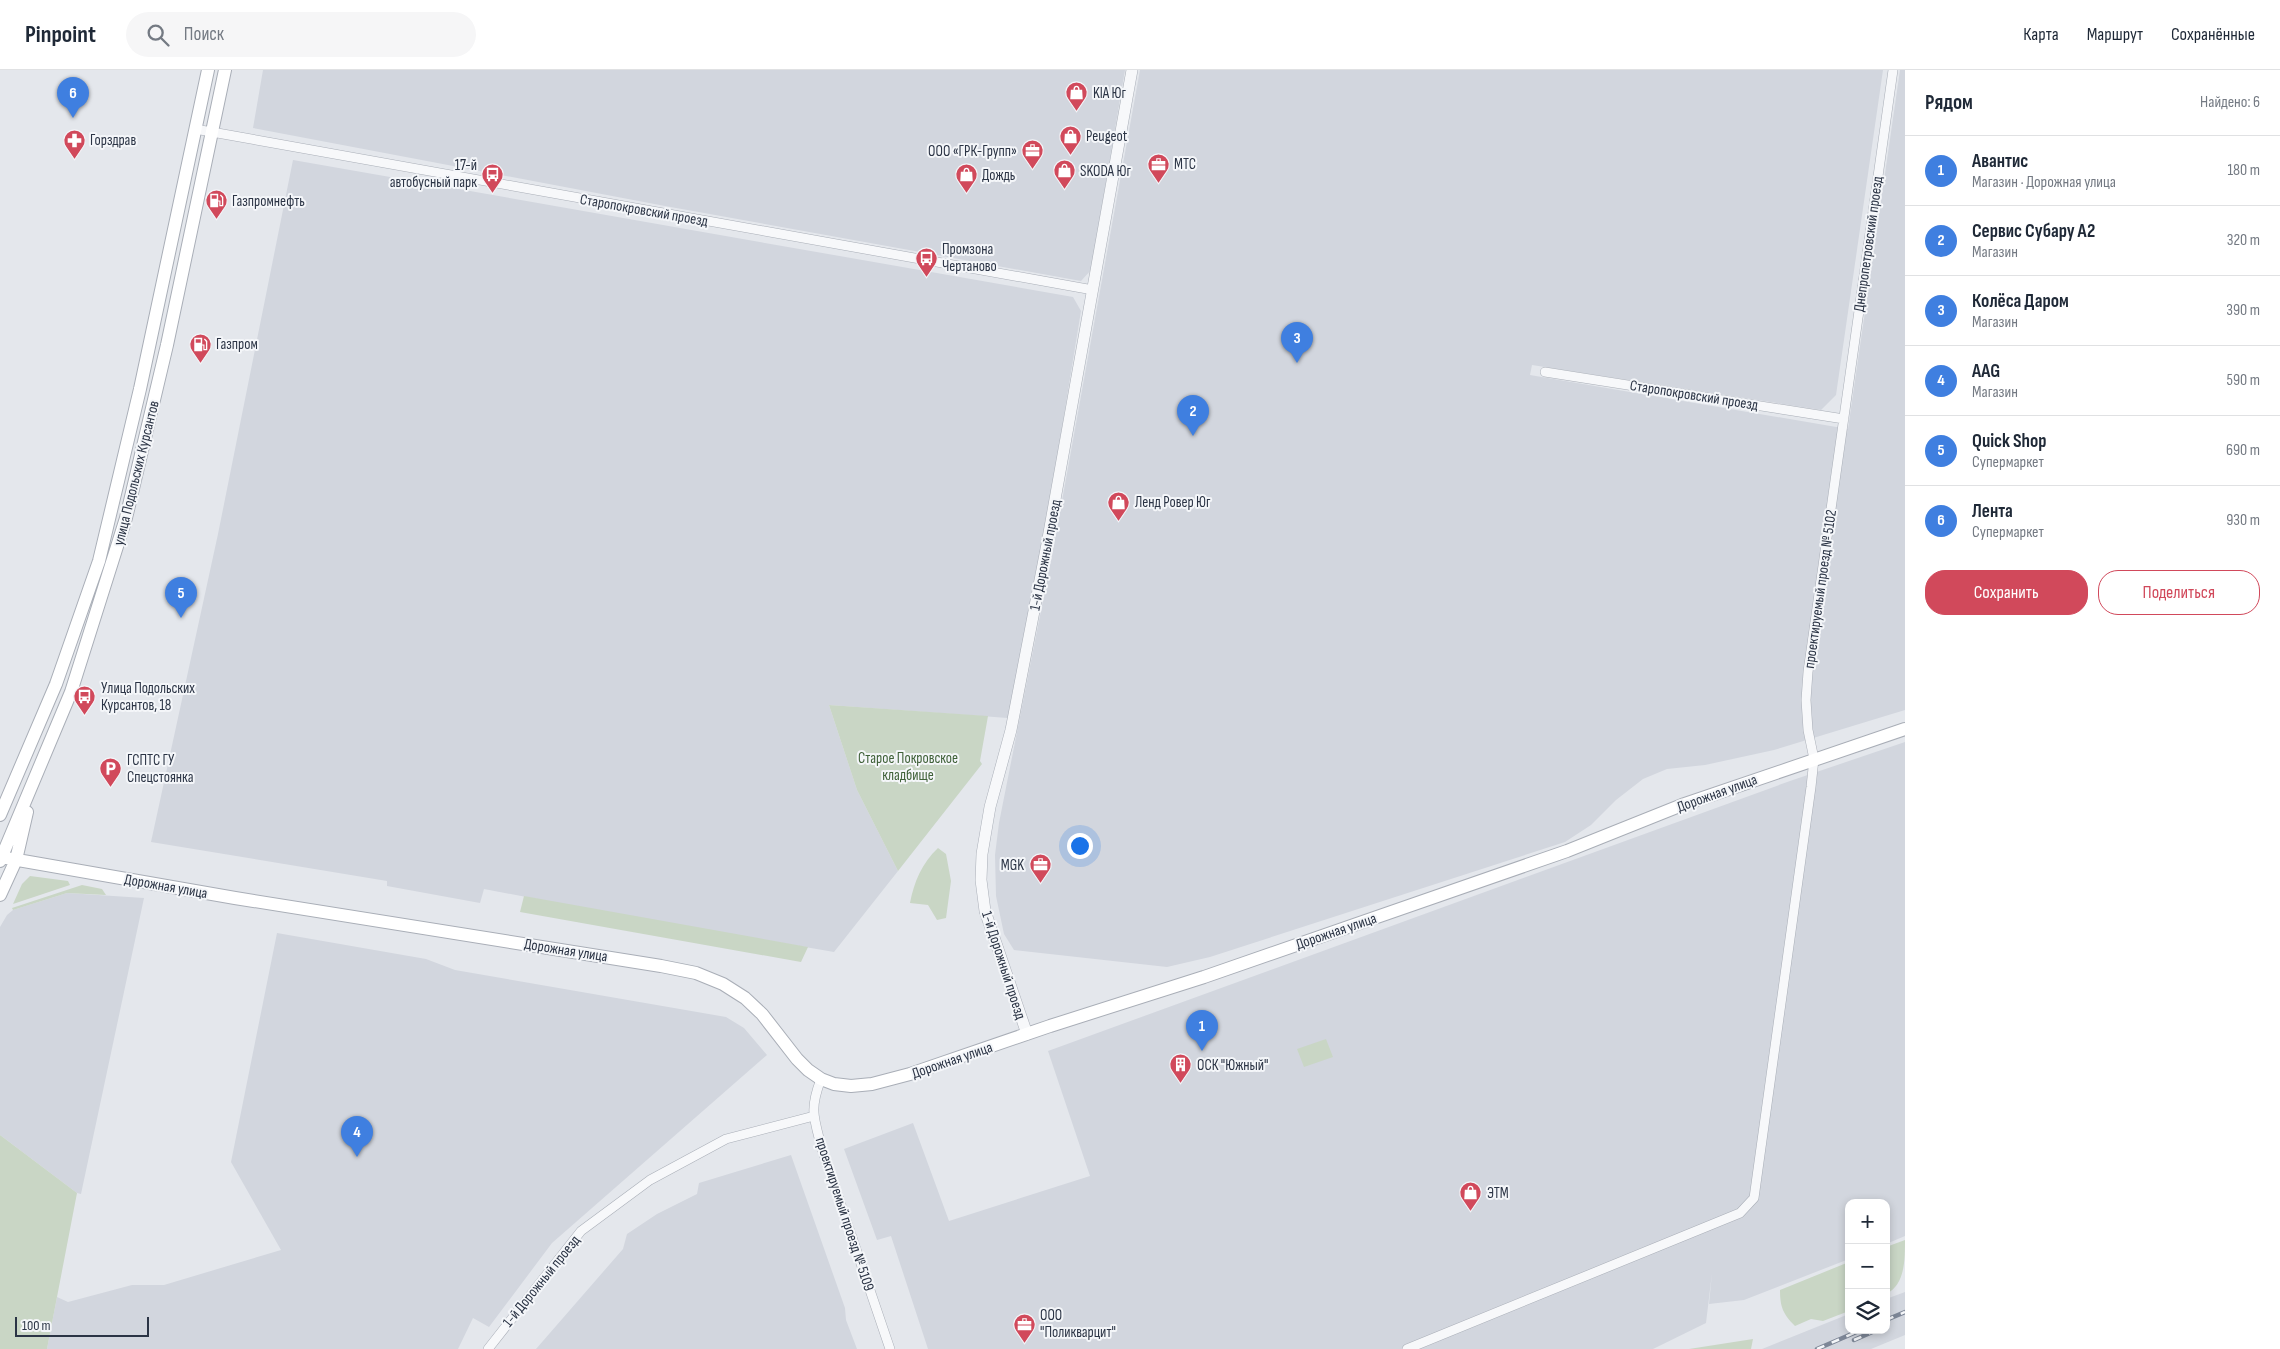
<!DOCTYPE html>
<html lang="ru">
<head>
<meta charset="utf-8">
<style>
	:root { --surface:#fff; --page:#f6f6f7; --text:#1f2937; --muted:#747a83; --line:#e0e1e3; --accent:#d1495b }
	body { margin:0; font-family:"Sofia Sans Condensed",sans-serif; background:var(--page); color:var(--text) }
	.controls { position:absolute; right:15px; bottom:15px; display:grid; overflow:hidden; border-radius:10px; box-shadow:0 2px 8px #0003 }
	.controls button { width:45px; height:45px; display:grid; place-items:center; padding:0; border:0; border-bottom:1px solid var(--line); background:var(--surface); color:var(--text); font:25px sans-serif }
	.scale { position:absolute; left:15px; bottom:12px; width:134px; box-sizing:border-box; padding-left:5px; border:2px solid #2b3445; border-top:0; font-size:14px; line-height:18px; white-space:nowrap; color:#2b3445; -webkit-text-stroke:4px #f4f6f9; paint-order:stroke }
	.you { position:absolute; left:1079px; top:775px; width:18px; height:18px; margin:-12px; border:4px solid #fff; border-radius:50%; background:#1a73e8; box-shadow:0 0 0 8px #1a73e833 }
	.badge { display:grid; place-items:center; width:32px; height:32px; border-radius:50%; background:var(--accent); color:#fff; font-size:16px; font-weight:700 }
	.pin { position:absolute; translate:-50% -41px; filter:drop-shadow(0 1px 2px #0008) }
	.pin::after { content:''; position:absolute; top:26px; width:18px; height:15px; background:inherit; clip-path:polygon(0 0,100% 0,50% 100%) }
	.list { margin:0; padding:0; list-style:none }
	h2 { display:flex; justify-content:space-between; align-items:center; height:65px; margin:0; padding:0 20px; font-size:21px }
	h2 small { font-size:16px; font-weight:400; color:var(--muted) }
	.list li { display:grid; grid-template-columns:32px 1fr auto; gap:15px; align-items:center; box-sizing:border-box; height:70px; padding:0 20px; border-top:1px solid var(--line) }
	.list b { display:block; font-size:19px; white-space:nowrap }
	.list p { margin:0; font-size:16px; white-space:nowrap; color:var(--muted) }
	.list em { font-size:16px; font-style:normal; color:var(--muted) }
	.actions { display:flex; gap:10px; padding:15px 20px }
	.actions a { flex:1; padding:11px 0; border:1px solid var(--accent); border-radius:20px; text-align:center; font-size:18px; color:var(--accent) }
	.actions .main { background:var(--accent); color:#fff }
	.icon { flex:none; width:28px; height:28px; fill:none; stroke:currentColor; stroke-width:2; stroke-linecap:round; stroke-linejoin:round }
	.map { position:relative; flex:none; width:1905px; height:1279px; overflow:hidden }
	header { display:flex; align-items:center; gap:30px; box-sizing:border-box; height:70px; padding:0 25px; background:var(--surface); border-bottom:1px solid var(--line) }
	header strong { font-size:24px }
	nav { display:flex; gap:28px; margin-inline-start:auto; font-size:18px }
	.search { width:350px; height:45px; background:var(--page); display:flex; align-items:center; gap:12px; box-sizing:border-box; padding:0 18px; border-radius:28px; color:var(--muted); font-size:19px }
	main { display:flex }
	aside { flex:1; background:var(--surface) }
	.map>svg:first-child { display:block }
</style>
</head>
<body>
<header>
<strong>Pinpoint</strong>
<div class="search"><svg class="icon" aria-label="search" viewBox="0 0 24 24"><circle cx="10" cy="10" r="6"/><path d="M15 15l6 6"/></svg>Поиск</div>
<nav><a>Карта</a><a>Маршрут</a><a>Сохранённые</a></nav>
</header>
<main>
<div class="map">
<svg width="1905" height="1279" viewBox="0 0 1905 1279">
	<rect width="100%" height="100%" fill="#e4e7ec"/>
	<path fill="#d2d6de" d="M263 0H1125L1091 200 1081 211 665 136 253 58Z
		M1140 0H1883L1836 325 1821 340 1532 295 1530 305 1848 359 1900 0H1905V640L1774 680 1705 695 1667 699 1643 709 1616 730 1591 755 1565 772 1210 887 1167 897 1014 880 1004 864 996 826 995 785 999 753 1054 475Z
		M293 90 1073 227 1081 241 1043 474 1008 648 829 635 857 720 898 801 834 882 632 847 484 819 480 833 387 816V811L151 772 218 464Z
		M1905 672V1166L1886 1174V1133H1849V1189L1744 1230 1709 1234 1712 1203 1706 1253 1653 1279H928L891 1166 877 1170 844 1079 913 1053 949 1151 1090 1106 1048 981 1790 711Z
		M67 823 144 828 81 1124 77 1123 0 1065V857L7 845 13 840Z
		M277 863 426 889 455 900 726 947 744 958 767 985 552 1173 489 1257 473 1248 458 1279H47L57 1227 68 1232 132 1215H164L281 1180 231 1092Z
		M791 1085 845 1238 846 1250 857 1279H536L623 1179 627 1164 657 1144 697 1124 699 1113Z
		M1905 1222V1265L1871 1279H1762L1849 1244V1260H1886V1229Z"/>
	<path fill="#c9d6c5" d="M829 635 988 646 980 691 982 694 898 801 857 720Z
		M938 778 946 784 951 811 946 848 937 850 928 835 910 833C914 812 922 793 938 778Z
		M30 806 68 811 70 815 13 834 22 814Z
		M82 815 102 819 106 825 67 823 13 840 12 838Z
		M524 826 808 877 801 892 520 842Z
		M1326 969 1333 987 1304 997 1297 979Z
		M0 1065 77 1123 47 1279H0Z
		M1905 1170C1905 1190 1905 1215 1886 1224V1177Z
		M1849 1192V1241L1823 1251 1811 1249 1795 1256C1783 1244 1780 1237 1780 1220Z
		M1753 1269 1751 1279H1689Z"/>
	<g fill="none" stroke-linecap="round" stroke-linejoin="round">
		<defs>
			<path id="minor" d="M195 59 1093 220
				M1545 302 1844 349
				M821 1009C809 1040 814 1048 822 1079L890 1279
				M488 1279 581 1161 650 1110 726 1069 814 1046
				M1407 1279 1740 1143 1754 1128 1811 717 1814 689 1808 660 1806 630 1808 602 1893 0"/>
			<path id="tertiary" d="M1027 964 985 841 981 810 982 784 990 737 1011 660 1047 474 1132 0"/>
			<path id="secondary" d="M0 745 56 614 99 491 140 319 208 0
				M0 787 235 828 661 896 696 903 723 914 745 928 762 944 797 989 808 1000 821 1009 834 1014 851 1016 872 1014 910 1004 1050 956 1204 907 1567 781 1682 735 1905 659
				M0 791 71 622 126 448 167 275 225 0
				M0 825 16 790 27 742"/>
		</defs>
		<use href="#minor" stroke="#a9aeb7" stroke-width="10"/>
		<use href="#tertiary" stroke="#a9aeb7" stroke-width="12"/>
		<use href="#secondary" stroke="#a9aeb7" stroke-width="14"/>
		<use href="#minor" stroke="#f7f8fa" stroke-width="9"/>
		<use href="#tertiary" stroke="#f7f8fa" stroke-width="11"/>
		<use href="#secondary" stroke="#fff" stroke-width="12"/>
		<defs>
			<path id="rail" d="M1886 1250 1905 1242
				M1854 1270 1877 1260
				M1817 1279 1861 1260"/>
		</defs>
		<use href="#rail" stroke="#7d8696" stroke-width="4.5"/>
		<use href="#rail" stroke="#f4f6f9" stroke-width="2.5" stroke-dasharray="8" stroke-linecap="butt"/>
	</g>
	<defs>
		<symbol id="shop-pin" viewBox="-11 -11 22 30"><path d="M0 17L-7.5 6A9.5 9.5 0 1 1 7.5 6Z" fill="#d1495b" stroke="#f4f6f9"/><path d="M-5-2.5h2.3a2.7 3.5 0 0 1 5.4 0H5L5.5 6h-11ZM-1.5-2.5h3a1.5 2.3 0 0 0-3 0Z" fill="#fff"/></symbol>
		<symbol id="pharmacy-pin" viewBox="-11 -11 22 30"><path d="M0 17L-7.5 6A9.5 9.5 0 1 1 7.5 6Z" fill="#d1495b" stroke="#f4f6f9"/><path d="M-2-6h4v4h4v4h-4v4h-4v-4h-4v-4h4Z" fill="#fff"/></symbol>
		<symbol id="office-pin" viewBox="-11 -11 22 30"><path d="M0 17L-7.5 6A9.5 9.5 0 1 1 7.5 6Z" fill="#d1495b" stroke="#f4f6f9"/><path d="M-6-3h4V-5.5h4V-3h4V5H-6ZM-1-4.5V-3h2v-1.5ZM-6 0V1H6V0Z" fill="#fff"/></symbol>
		<symbol id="bus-pin" viewBox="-11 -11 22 30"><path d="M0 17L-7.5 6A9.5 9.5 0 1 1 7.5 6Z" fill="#d1495b" stroke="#f4f6f9"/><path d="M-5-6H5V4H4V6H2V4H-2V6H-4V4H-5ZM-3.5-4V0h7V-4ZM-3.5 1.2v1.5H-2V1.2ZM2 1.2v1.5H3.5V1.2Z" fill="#fff"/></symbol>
		<symbol id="fuel-pin" viewBox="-11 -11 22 30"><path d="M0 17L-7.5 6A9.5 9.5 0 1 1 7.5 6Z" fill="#d1495b" stroke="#f4f6f9"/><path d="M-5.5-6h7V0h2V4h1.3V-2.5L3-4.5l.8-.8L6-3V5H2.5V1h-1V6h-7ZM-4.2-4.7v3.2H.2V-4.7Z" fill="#fff"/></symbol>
		<symbol id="parking-pin" viewBox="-11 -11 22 30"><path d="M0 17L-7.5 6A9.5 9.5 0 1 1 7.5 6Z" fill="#d1495b" stroke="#f4f6f9"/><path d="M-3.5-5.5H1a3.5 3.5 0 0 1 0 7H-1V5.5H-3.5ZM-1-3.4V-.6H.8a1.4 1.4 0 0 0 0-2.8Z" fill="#fff"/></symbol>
		<symbol id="building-pin" viewBox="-11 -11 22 30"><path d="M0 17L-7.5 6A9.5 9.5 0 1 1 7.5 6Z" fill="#d1495b" stroke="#f4f6f9"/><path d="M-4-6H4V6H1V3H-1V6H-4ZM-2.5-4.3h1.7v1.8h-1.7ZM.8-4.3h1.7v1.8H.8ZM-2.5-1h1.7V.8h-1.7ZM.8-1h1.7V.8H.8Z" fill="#fff"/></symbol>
	</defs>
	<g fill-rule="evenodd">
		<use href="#shop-pin" x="1064" y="10" width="25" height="34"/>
		<use href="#shop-pin" x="1058" y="54" width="25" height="34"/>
		<use href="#pharmacy-pin" x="62" y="58" width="25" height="34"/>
		<use href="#office-pin" x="1020" y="68" width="25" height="34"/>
		<use href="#office-pin" x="1146" y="82" width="25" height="34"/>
		<use href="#shop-pin" x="1052" y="88" width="25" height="34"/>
		<use href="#bus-pin" x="480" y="92" width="25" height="34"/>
		<use href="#shop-pin" x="954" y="92" width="25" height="34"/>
		<use href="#fuel-pin" x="204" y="118" width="25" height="34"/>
		<use href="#bus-pin" x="914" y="176" width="25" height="34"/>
		<use href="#fuel-pin" x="188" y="262" width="25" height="34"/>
		<use href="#shop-pin" x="1106" y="420" width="25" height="34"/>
		<use href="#bus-pin" x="72" y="614" width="25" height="34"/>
		<use href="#parking-pin" x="98" y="686" width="25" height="34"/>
		<use href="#office-pin" x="1028" y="782" width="25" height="34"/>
		<use href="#building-pin" x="1168" y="982" width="25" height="34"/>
		<use href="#shop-pin" x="1458" y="1110" width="25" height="34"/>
		<use href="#office-pin" x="1012" y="1242" width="25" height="34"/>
	</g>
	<g text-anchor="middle" stroke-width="4" stroke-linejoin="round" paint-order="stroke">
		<g font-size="15" fill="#2b3445" stroke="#f4f6f9" text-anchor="start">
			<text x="1093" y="28">KIA Юг</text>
			<text x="1086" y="71">Peugeot</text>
			<text x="90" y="75">Горздрав</text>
			<text x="1017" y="86" text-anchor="end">ООО «ГРК-Групп»</text>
			<text x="1174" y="99">МТС</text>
			<text x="477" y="100" text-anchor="end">17-й<tspan x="477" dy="17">автобусный парк</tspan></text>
			<text x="1080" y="106">SKODA Юг</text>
			<text x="982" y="110">Дождь</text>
			<text x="232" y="136">Газпромнефть</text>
			<text x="942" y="184">Промзона<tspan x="942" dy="17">Чертаново</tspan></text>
			<text x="216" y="279">Газпром</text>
			<text x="1135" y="437">Ленд Ровер Юг</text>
			<text x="101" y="623">Улица Подольских<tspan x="101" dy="17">Курсантов, 18</tspan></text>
			<text x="127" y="695">ГСПТС ГУ<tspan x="127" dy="17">Спецстоянка</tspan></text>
			<text x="1024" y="800" text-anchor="end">MGK</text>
			<text x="1197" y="1000">ОСК "Южный"</text>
			<text x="1487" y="1128">ЭТМ</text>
			<text x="1040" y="1250">ООО<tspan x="1040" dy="17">"Поликварцит"</tspan></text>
		</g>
		<g font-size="15" fill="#2b3445" stroke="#f4f6f9">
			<text transform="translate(644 140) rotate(10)" y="5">Старопокровский проезд</text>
			<text transform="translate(1868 174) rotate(-82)" y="5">Днепропетровский проезд</text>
			<text transform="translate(1694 325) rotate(9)" y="5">Старопокровский проезд</text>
			<text transform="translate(136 403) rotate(-76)" y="5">улица Подольских Курсантов</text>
			<text transform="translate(1045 485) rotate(-79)" y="5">1-й Дорожный проезд</text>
			<text transform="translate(1820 519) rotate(-82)" y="5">проектируемый проезд № 5102</text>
			<text transform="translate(1717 723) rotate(-20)" y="5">Дорожная улица</text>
			<text transform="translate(166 816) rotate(10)" y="5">Дорожная улица</text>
			<text transform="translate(1336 861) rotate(-19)" y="5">Дорожная улица</text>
			<text transform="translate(566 880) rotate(9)" y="5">Дорожная улица</text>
			<text transform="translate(1004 895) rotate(72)" y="5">1-й Дорожный проезд</text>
			<text transform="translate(952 990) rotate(-19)" y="5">Дорожная улица</text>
			<text transform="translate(845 1144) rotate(72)" y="5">проектируемый проезд № 5109</text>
			<text transform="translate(541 1211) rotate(-51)" y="5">1-й Дорожный проезд</text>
		</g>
		<g font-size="15" fill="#3f6138" stroke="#f4f6f9">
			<text x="908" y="693">Старое Покровское<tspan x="908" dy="17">кладбище</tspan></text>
		</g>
	</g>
</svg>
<div class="controls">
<button>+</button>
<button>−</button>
<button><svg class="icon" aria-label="layers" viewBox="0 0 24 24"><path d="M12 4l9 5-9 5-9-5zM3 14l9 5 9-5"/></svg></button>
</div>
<div class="scale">100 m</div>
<div class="you"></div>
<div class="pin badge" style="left:1202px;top:981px;background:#3f7fe0">1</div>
<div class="pin badge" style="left:1193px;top:366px;background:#3f7fe0">2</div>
<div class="pin badge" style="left:1297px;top:293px;background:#3f7fe0">3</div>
<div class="pin badge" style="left:357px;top:1087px;background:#3f7fe0">4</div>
<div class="pin badge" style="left:181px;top:548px;background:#3f7fe0">5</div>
<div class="pin badge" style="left:73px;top:48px;background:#3f7fe0">6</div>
</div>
<aside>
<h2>Рядом<small>Найдено: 6</small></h2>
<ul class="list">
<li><span class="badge" style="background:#3f7fe0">1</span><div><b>Авантис</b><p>Магазин · Дорожная улица</p></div><em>180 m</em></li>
<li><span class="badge" style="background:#3f7fe0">2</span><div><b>Сервис Субару А2</b><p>Магазин</p></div><em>320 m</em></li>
<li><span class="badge" style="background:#3f7fe0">3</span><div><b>Колёса Даром</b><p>Магазин</p></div><em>390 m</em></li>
<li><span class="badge" style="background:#3f7fe0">4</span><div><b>AAG</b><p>Магазин</p></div><em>590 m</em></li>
<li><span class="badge" style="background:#3f7fe0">5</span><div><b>Quick Shop</b><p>Супермаркет</p></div><em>690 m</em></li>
<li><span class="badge" style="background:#3f7fe0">6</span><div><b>Лента</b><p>Супермаркет</p></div><em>930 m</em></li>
</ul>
<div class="actions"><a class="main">Сохранить</a><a>Поделиться</a></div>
</aside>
</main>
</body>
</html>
